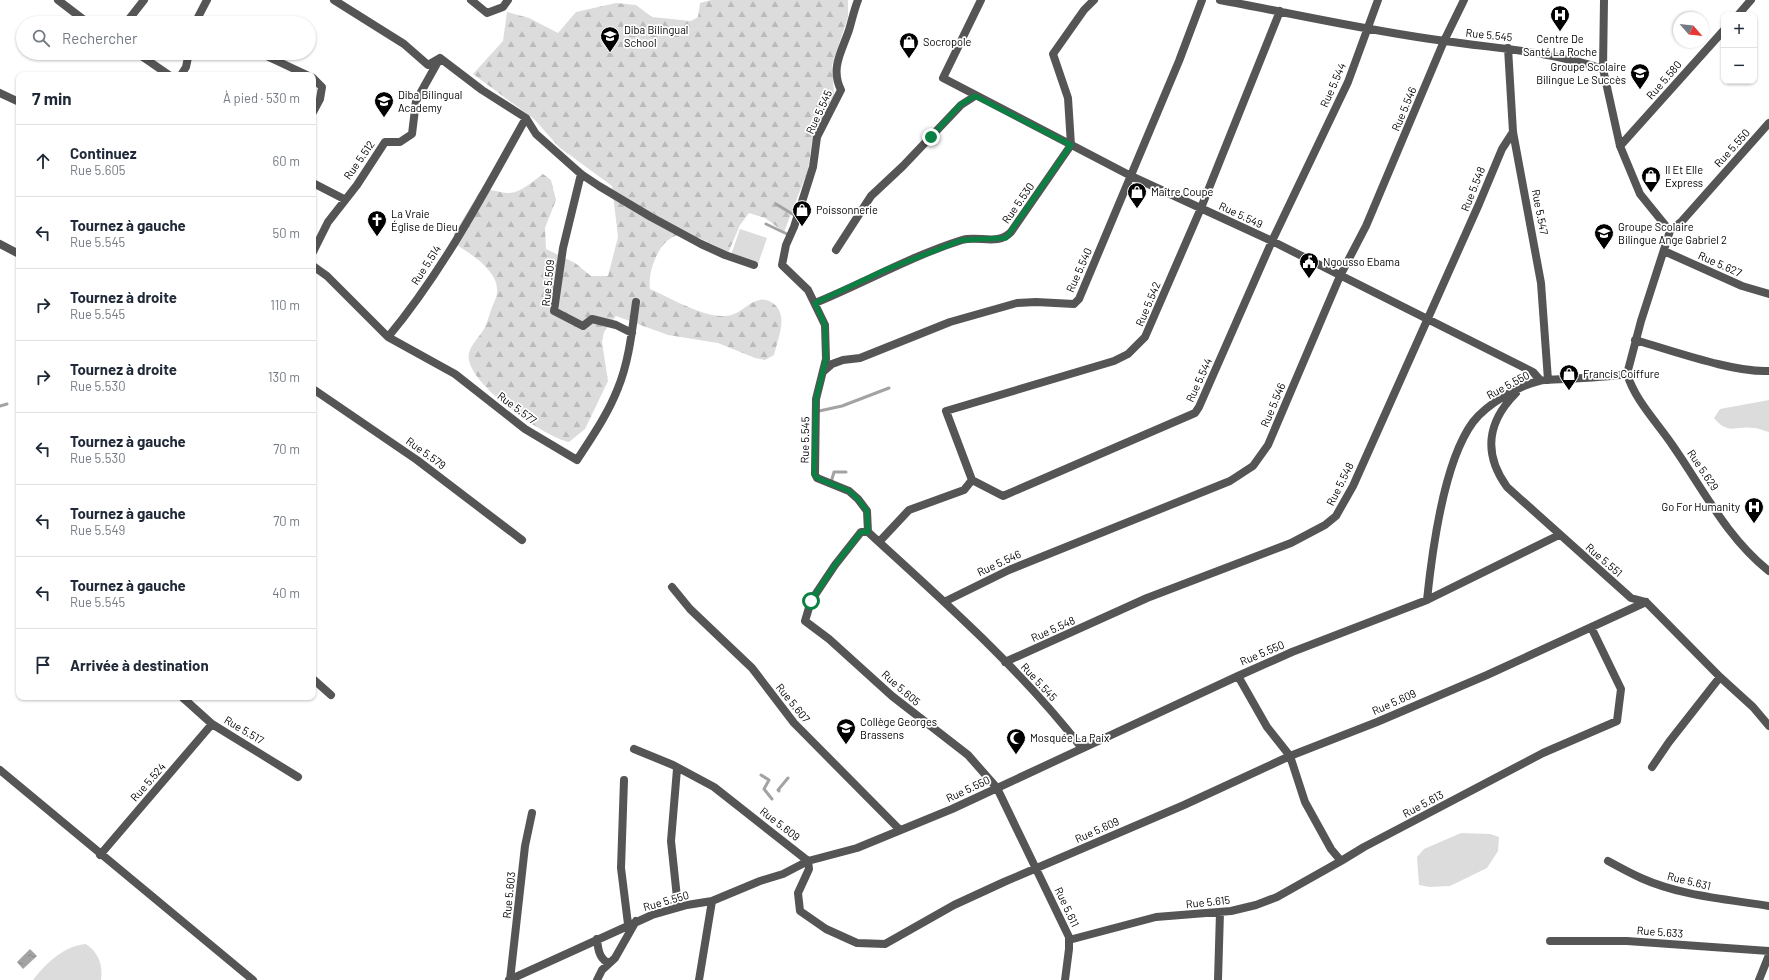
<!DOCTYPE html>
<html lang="fr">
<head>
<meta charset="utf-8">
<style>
	:root { --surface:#fff; --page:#f6f6f7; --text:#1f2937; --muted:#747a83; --line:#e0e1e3 }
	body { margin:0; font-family:Barlow,sans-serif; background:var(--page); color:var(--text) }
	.controls { position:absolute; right:12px; top:12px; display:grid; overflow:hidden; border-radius:8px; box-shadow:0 1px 3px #0004 }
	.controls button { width:36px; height:36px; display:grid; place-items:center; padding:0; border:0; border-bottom:1px solid var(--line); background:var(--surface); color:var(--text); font:20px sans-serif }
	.compass { position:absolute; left:1673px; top:12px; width:36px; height:36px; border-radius:50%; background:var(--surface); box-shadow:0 1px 3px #0004; rotate:118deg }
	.stop { position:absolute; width:12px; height:12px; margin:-9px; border:3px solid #0b8043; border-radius:50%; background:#fff }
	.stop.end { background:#0b8043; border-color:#fff; box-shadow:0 1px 4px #0008 }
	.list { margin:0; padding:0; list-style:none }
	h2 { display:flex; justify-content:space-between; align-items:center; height:52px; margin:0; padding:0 16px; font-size:17px }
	h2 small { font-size:13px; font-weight:400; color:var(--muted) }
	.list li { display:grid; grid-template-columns:26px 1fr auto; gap:12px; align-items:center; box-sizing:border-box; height:72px; padding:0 16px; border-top:1px solid var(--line) }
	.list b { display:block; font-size:15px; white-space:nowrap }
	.list p { margin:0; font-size:13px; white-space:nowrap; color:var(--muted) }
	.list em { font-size:13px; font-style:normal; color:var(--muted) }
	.icon { flex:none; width:22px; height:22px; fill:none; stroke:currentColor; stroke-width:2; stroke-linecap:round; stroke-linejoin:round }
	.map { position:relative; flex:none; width:1769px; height:980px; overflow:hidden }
	.search { position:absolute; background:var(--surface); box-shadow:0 1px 3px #0004; left:16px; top:16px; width:300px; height:44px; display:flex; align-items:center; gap:10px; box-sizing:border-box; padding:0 14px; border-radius:22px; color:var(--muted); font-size:15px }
	.panel { position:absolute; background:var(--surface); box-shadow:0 1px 3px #0004; left:16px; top:72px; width:300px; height:628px; border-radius:8px }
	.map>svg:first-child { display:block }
</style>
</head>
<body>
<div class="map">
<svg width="1769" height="980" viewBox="0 0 1769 980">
	<defs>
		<pattern id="forest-firs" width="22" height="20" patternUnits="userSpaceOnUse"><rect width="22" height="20" fill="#dcdcdc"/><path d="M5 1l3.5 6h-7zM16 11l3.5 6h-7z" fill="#bbb"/></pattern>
		<pattern id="water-ripples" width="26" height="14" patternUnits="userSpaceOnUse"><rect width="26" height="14" fill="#a3a3a3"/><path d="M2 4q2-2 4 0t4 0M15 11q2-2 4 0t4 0" fill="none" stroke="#8b8b8b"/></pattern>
	</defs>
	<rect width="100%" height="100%" fill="#fff"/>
	<path fill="#dcdcdc" d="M740 229 767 238 758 264 731 255Z
		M1769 400V432C1764 431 1759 428 1754 428 1735 425 1729 436 1714 418L1720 409Z
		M1461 833 1490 834 1499 837 1498 851 1487 868 1450 886 1430 887 1419 885 1417 857 1424 849Z
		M86 944C99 953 103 965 101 980H33C46 963 64 946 86 944Z"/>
	<path fill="url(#forest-firs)" d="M711 0H848V17L832 65 834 95 812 141 808 170 784 232 765 218 749 213 740 225 728 253C715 245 697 234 680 235 660 236 647 272 650 289 671 298 702 317 724 316 740 316 747 302 760 300 763 299 768 300 771 302 790 313 778 338 774 355L765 360 755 358 718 343 668 335 616 316 604 332 602 342 608 381 585 429 569 442C544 437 462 381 469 353 471 345 479 337 484 329 487 323 489 316 491 310 493 304 497 298 497 292 499 271 471 254 455 244L454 234 480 191C492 188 496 192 507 193 520 194 533 181 543 174L551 180 556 200 545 228 546 249 575 263 591 276H608L618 237 612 186 559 147 534 119 473 74 503 41 507 12 529 18 558 33 576 12 616 3 636 5 652 17 691 21 698 17 700 3Z"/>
	<path fill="url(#water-ripples)" d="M30 949 37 956 23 969 17 962Z"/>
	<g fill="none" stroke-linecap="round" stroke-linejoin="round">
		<path stroke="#a3a3a3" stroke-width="3" d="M776 204 794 215
			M766 224 787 234
			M0 406 7 404
			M819 411 842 406 889 388
			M832 479 834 472H846
			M761 775 769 780 764 789 772 799
			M779 791 778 790 788 778"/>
		<path stroke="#555" stroke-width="8" d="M58 0 88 23
			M471 0 487 13 503 7 508 0
			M858 0C854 10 852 20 849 30 842 51 830 68 841 90L817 137 813 167 794 227 786 245 782 265 808 290 825 325 826 359 816 399 815 474 817 478 849 491 858 499 867 511 868 532C942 600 1019 667 1081 747
			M981 0 943 78 1131 176 1272 241 1533 372 1540 380
			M1220 0C1295 14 1369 31 1445 41 1501 49 1548 51 1603 69L1620 146 1640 194 1670 231
			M1738 15 1751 0
			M126 23 144 0
			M195 23 207 0
			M1508 48 1513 132 1541 283 1548 380
			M137 53 169 75
			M260 53 307 75
			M440 58 482 90 526 118 536 134 581 174 599 186 651 217 701 244 725 255 754 265
			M1603 69 1604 0
			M181 75 186 67 189 53
			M313 78 322 87 320 99 313 112
			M0 93 19 102
			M1620 146 1724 30
			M581 174 563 248 554 311 583 326 592 319 616 325 632 333
			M313 183 344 199
			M0 244 19 254
			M836 250 871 196 903 166 961 105 975 96
			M1664 251 1742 286 1769 294
			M313 252 328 222 357 185 385 142H400L412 134 416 101 440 58 428 65 404 44 334 0
			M313 266 327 276 388 337 455 374 525 429 577 460C592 437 608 414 618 388 629 361 632 331 636 302
			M815 303C864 283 911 256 962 240 978 235 998 246 1011 232L1071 145 1068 98 1053 54 1084 10 1094 0
			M388 337C443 271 484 193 526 118
			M1635 340C1671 350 1734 373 1769 371
			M824 371 832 364 843 360 860 358 950 322 1017 303 1036 302 1074 304 1079 299 1179 61 1202 0
			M1627 374C1636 402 1657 422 1673 446 1703 489 1727 538 1769 571
			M313 389 417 460 522 540
			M1516 393C1487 422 1483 454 1507 487L1631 598 1646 602 1720 677 1753 707 1769 726
			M972 480 946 411 1114 361 1128 354 1145 337 1201 208 1280 11
			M868 532H861L835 565 811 601 805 621 829 639 892 696 968 755 997 788 1069 937V949L1065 980
			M879 542 909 510 964 490 972 480 1003 496 1195 413 1199 407 1272 241 1348 82 1378 0
			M672 587 690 609 752 668 794 723 900 830
			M1427 600 1559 535
			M944 602 1009 570 1230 481 1253 466 1268 445 1340 276 1366 226 1444 41 1464 0
			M1005 662 1147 598 1291 543 1325 525 1336 516 1353 486 1479 204 1502 149 1513 132
			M1238 676 1267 727 1290 756 1305 802 1331 849 1341 861 1364 847 1543 753 1617 721 1621 689 1591 627
			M313 679 331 695
			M182 697 212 724 298 777
			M634 749 673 765 714 787 808 861 809 869 798 893 800 911 826 929 857 943 885 944 954 905 1004 882 1184 805 1290 756 1377 722 1487 675 1646 602
			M1652 767 1669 742 1720 677
			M677 769 671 841 678 907
			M0 770 253 980
			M624 780 621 868 628 924
			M100 855 212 724
			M1608 861C1619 867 1630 873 1641 878 1681 896 1726 899 1769 906
			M597 939C598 949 599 958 608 963
			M1069 940 1156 917 1231 911 1256 905 1277 897 1341 861
			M1550 941H1627L1769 951
			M509 980 652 915 687 905 712 901 760 881 783 874 808 861 857 848 952 809 1238 676 1292 652 1427 600C1432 552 1444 461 1473 422 1487 404 1518 386 1539 381 1547 379 1556 380 1564 379 1585 378 1606 377 1627 374L1641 321 1670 231 1682 221 1769 123
			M510 980 525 846 532 813
			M597 980 602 970 615 958 636 921
			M699 980 712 901
			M1218 980 1220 912
			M1759 980 1769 955"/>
	</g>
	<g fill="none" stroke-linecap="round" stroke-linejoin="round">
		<path stroke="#0b8043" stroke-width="5" d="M811 601 835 565 861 532H868L867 511 858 499 849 491 817 478 814 474 816 399 826 359 825 325 815 303 885 270 962 240 1006 238 1071 145 975 96 960 105 931 137"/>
	</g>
	<defs>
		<symbol id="hospital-pin" viewBox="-11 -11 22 30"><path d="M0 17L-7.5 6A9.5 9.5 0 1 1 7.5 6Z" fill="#000" stroke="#fff"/><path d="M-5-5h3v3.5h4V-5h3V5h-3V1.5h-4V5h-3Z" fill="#fff"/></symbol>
		<symbol id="school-pin" viewBox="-11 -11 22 30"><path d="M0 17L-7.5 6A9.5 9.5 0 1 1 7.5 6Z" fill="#000" stroke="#fff"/><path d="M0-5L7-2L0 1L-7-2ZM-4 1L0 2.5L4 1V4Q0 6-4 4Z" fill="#fff"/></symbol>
		<symbol id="shop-pin" viewBox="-11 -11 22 30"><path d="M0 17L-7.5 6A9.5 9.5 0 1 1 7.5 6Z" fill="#000" stroke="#fff"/><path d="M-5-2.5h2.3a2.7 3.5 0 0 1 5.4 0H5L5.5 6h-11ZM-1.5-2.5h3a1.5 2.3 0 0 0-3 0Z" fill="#fff"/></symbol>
		<symbol id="church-pin" viewBox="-11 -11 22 30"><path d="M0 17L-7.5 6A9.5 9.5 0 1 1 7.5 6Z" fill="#000" stroke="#fff"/><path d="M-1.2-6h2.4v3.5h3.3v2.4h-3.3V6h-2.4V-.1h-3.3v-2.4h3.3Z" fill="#fff"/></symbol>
		<symbol id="civic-pin" viewBox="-11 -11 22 30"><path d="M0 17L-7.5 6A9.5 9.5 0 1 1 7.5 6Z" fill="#000" stroke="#fff"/><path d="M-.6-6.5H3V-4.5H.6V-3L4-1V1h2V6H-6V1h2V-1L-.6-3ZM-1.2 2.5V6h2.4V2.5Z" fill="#fff"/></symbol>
		<symbol id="mosque-pin" viewBox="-11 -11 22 30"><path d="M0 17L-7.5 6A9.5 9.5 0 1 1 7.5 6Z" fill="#000" stroke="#fff"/><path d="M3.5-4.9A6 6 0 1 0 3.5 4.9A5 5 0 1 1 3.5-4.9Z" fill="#fff"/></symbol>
	</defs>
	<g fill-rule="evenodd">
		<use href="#hospital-pin" x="1549" y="4" width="22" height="30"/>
		<use href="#school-pin" x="599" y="25" width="22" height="30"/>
		<use href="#shop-pin" x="898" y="31" width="22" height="30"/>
		<use href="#school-pin" x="1629" y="62" width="22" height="30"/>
		<use href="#school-pin" x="373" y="90" width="22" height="30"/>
		<use href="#shop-pin" x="1640" y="165" width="22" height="30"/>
		<use href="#shop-pin" x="1126" y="181" width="22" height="30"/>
		<use href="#shop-pin" x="791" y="199" width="22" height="30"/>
		<use href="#church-pin" x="366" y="209" width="22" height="30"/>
		<use href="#school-pin" x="1593" y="222" width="22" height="30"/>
		<use href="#civic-pin" x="1298" y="251" width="22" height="30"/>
		<use href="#shop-pin" x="1558" y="363" width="22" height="30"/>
		<use href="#hospital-pin" x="1743" y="496" width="22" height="30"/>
		<use href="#school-pin" x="835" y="717" width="22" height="30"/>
		<use href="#mosque-pin" x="1005" y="727" width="22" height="30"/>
	</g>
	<g text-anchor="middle" stroke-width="3.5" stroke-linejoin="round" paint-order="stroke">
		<g font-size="11" fill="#000" stroke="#fff" text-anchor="start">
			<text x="624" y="34">Diba Bilingual<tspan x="624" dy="13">School</tspan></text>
			<text x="1560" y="43" text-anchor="middle">Centre De<tspan x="1560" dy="13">Santé La Roche</tspan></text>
			<text x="923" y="46">Socropole</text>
			<text x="1626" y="71" text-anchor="end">Groupe Scolaire<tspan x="1626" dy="13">Bilingue Le Succès</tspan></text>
			<text x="398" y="99">Diba Bilingual<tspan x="398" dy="13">Academy</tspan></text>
			<text x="1665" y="174">Il Et Elle<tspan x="1665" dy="13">Express</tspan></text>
			<text x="1151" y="196">Maître Coupe</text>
			<text x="816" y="214">Poissonnerie</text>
			<text x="391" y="218">La Vraie<tspan x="391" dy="13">Église de Dieu</tspan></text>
			<text x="1618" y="231">Groupe Scolaire<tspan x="1618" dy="13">Bilingue Ange Gabriel 2</tspan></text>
			<text x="1323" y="266">Ngousso Ebama</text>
			<text x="1583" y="378">Francis Coiffure</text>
			<text x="1740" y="511" text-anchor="end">Go For Humanity</text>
			<text x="860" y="726">Collège Georges<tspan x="860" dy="13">Brassens</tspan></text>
			<text x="1030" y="742">Mosquée La Paix</text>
		</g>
		<g font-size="11" fill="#000" stroke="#fff">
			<text transform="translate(1489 35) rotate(6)" y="4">Rue 5.545</text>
			<text transform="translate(1664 80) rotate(-49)" y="4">Rue 5.580</text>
			<text transform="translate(1333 85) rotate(-66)" y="4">Rue 5.544</text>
			<text transform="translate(1404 109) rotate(-67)" y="4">Rue 5.546</text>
			<text transform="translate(819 112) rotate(-65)" y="4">Rue 5.545</text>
			<text transform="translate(1732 148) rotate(-48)" y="4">Rue 5.550</text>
			<text transform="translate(359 160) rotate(-55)" y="4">Rue 5.512</text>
			<text transform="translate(1473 189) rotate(-68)" y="4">Rue 5.548</text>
			<text transform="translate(1018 203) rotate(-55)" y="4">Rue 5.530</text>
			<text transform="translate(1540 212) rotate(79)" y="4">Rue 5.547</text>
			<text transform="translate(1241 215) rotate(25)" y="4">Rue 5.549</text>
			<text transform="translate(1720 264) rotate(24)" y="4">Rue 5.627</text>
			<text transform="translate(426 265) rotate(-57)" y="4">Rue 5.514</text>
			<text transform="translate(1079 270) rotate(-66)" y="4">Rue 5.540</text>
			<text transform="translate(548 283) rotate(-84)" y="4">Rue 5.509</text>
			<text transform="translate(1148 304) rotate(-67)" y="4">Rue 5.542</text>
			<text transform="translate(1199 380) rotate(-65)" y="4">Rue 5.544</text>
			<text transform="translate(1508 385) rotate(-28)" y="4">Rue 5.550</text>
			<text transform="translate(1273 405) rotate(-67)" y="4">Rue 5.546</text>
			<text transform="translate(517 408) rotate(37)" y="4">Rue 5.577</text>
			<text transform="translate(805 440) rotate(-89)" y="4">Rue 5.545</text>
			<text transform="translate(426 453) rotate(36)" y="4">Rue 5.579</text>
			<text transform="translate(1703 470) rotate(56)" y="4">Rue 5.629</text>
			<text transform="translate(1340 484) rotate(-63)" y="4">Rue 5.548</text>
			<text transform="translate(1604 560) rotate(41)" y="4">Rue 5.551</text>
			<text transform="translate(999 563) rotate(-25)" y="4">Rue 5.546</text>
			<text transform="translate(1053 629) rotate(-24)" y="4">Rue 5.548</text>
			<text transform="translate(1262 653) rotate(-23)" y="4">Rue 5.550</text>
			<text transform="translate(1039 682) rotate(47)" y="4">Rue 5.545</text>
			<text transform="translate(901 688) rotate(41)" y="4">Rue 5.605</text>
			<text transform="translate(1394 702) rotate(-24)" y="4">Rue 5.609</text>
			<text transform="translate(793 703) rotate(51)" y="4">Rue 5.607</text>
			<text transform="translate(244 730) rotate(31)" y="4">Rue 5.517</text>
			<text transform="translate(148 782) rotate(-49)" y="4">Rue 5.524</text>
			<text transform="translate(968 789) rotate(-25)" y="4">Rue 5.550</text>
			<text transform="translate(1423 804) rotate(-28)" y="4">Rue 5.613</text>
			<text transform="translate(780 824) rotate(38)" y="4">Rue 5.609</text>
			<text transform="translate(1097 830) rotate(-24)" y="4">Rue 5.609</text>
			<text transform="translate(1689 881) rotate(14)" y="4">Rue 5.631</text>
			<text transform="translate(509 895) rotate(-84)" y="4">Rue 5.603</text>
			<text transform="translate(666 901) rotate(-16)" y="4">Rue 5.550</text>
			<text transform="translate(1208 902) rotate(-6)" y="4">Rue 5.615</text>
			<text transform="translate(1067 907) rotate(65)" y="4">Rue 5.611</text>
			<text transform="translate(1660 932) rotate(4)" y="4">Rue 5.633</text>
		</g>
	</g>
</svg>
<div class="controls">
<button>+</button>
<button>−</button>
</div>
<svg class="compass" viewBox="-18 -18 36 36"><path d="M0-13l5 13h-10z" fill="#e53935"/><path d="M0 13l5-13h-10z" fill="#747a83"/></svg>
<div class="stop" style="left:811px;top:601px"></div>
<div class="stop end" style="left:931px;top:137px"></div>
<div class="search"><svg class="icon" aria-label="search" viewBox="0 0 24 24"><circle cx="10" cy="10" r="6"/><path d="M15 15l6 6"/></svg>Rechercher</div>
<section class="panel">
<h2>7 min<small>À pied · 530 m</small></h2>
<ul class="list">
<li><svg class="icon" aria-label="ahead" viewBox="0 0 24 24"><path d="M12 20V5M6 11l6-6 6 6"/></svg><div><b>Continuez</b><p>Rue 5.605</p></div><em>60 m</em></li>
<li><svg class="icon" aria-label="left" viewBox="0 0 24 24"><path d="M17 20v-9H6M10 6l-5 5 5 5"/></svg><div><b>Tournez à gauche</b><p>Rue 5.545</p></div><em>50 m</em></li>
<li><svg class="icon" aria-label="right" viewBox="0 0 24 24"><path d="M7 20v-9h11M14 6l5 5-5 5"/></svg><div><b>Tournez à droite</b><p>Rue 5.545</p></div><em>110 m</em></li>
<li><svg class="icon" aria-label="right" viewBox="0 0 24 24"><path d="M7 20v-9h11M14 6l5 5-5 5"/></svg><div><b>Tournez à droite</b><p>Rue 5.530</p></div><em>130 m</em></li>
<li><svg class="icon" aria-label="left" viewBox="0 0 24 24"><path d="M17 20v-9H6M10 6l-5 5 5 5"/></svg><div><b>Tournez à gauche</b><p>Rue 5.530</p></div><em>70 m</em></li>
<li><svg class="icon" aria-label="left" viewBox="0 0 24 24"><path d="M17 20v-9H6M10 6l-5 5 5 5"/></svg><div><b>Tournez à gauche</b><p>Rue 5.549</p></div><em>70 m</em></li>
<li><svg class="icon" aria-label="left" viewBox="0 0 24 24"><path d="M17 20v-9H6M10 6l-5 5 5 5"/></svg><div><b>Tournez à gauche</b><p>Rue 5.545</p></div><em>40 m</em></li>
<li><svg class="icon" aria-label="arrive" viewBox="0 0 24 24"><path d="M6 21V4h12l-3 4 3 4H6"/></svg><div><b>Arrivée à destination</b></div></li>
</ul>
</section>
</div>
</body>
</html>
